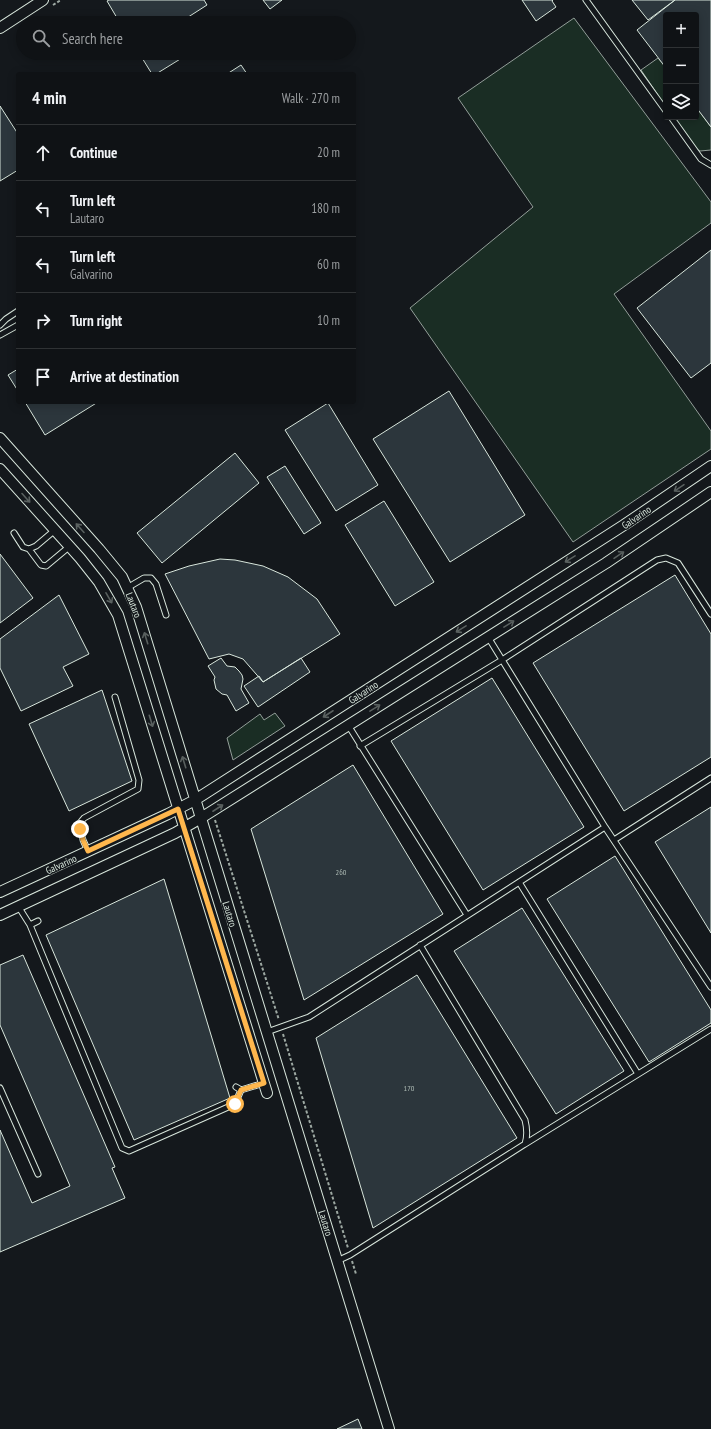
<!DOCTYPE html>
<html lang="en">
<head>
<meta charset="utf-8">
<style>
	:root { --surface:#0f1215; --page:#181b1e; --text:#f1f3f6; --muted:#9b9ea0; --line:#2f3234 }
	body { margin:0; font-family:"PT Sans Narrow",sans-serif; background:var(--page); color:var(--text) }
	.controls { position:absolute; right:12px; top:12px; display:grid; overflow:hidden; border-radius:4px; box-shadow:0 2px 10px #0003 }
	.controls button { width:36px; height:36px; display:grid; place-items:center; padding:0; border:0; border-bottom:1px solid var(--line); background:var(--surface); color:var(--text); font:20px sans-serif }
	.stop { position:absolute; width:12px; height:12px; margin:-9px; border:3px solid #ffb74d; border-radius:50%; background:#fff }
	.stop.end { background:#ffb74d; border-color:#fff; box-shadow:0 1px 4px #0008 }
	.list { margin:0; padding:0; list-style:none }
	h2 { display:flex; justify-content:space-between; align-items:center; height:52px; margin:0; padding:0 16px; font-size:17px }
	h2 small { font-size:13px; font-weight:400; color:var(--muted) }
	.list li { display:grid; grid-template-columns:26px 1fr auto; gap:12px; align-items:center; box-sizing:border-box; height:56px; padding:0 16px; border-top:1px solid var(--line) }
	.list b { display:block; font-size:15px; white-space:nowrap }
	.list p { margin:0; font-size:13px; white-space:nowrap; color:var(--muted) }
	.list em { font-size:13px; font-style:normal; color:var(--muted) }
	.icon { flex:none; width:22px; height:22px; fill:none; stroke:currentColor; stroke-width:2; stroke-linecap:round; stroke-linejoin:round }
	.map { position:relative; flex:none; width:711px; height:1429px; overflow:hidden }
	.search { position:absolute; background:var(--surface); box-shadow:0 2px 10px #0003; left:16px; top:16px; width:340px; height:44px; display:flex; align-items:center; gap:10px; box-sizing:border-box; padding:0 14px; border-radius:22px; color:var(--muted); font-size:15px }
	.panel { position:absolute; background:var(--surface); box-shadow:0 2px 10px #0003; left:16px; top:72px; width:340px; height:332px; border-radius:4px }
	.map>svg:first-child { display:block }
</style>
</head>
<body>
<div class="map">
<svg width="711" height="1429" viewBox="0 0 711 1429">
	<rect width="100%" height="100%" fill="#14181c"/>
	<path fill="#1a2d24" stroke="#939e99" d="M574 18 711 202V223L614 294 711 431V449L573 542 410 308 533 207 458 98Z
		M658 58 666 68V107L641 70Z
		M696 107 711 127V150L700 151 693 147 673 117H696Z
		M275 713 285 726 233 760 227 738 260 714 264 720Z"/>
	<path fill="#2c363c" stroke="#d8e6dc" d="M109 0H204L207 5 182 21 183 23H120L107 1Z
		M263 0H282L270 9Z
		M522 0H553L552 1 556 7 536 21Z
		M632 0H675L648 20Z
		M675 0H711V127L696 107V15H666V68L637 30Z
		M139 53H190L156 74H152Z
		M241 65 247 74H227Z
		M0 106 18 134V170L0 181Z
		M711 250V363L691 378 637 308Z
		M18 369V391L8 375Z
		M449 391 525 515 450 562 373 439Z
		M25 402H98L45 435Z
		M328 403 378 485 336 511 285 430Z
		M235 453 259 483 162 563 137 533Z
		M285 466 321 523 304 534 267 477Z
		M384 501 434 582 395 606 345 525Z
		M0 554 33 598 0 623Z
		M220 559 235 560 263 566 288 577 317 599 340 634 263 682 243 659 229 654 209 659 165 574 189 566Z
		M675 575 711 634V757L624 811 533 663Z
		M59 595 89 654 63 667 73 686 21 711 0 668V639Z
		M221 658 227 666 235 667 239 671 242 675 243 679 241 689 249 703 236 711 227 695 222 694 216 689 214 680 215 677 208 666Z
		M301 658 310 672 258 707 244 686 259 676 263 682Z
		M492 678 584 827 483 890 391 741Z
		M102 690 132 781 69 811 29 724Z
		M353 765 443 914 304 1000 251 829Z
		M711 807V933L655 842Z
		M615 856 711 1010V1023L649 1062 547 899Z
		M164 879 230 1098 134 1140 46 935Z
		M522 908 624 1071 556 1114 454 951Z
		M23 955 115 1167 112 1168 125 1198 0 1252V1130L32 1203 70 1186 0 1025V965Z
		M417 975 517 1138 373 1228 316 1038Z
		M358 1419 362 1429H337Z"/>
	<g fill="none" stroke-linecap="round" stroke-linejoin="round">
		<defs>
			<path id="service" d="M586 0 666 111
				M671 117 701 159 711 165
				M0 325 6 319 18 311
				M0 335 18 325
				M14 533 23 547 29 549 36 546 55 530
				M29 549 41 565 46 566 70 546
				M127 588 144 578H151L156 584 166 615
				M348 725 467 915
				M360 746 502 660 657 560 666 558 678 563 711 614
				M605 827 711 987
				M614 840 711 778
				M88 851 83 840 79 824 84 818 138 789 139 780 115 697
				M519 882 638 1074
				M18 906 30 925 122 1148 129 1151 235 1104 241 1090
				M30 925 38 921
				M267 1032 309 1017 605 827 488 637
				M236 1087 241 1090 264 1083
				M0 1088 38 1174
				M525 1144 711 1029
				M337 1261 350 1255 525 1144C528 1135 527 1128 525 1120L420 945"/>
			<path id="minor" d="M0 28 43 0
				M0 438 99 549 122 577 136 607 389 1429
				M0 469 80 558 99 582 118 615 267 1093
				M0 892 168 814 195 800 624 525 711 466
				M0 915 175 833 201 818 606 563 711 492"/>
		</defs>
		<use href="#service" stroke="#d8e6dc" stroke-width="7"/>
		<use href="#minor" stroke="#d8e6dc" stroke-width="12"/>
		<path stroke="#9da8a2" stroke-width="2" stroke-dasharray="3 2" stroke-linecap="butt" d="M53 5 61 0
			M215 820 279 1020
			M283 1034 348 1248
			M352 1261 356 1274"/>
		<use href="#service" stroke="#14181c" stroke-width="5"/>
		<use href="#minor" stroke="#14181c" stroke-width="10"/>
	</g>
	<defs><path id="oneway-shaft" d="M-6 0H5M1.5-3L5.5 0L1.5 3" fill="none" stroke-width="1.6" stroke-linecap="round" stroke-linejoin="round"/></defs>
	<g stroke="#59605f">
		<use href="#oneway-shaft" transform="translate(679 488) rotate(146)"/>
		<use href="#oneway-shaft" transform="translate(26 498) rotate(48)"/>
		<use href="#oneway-shaft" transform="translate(80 528) rotate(-132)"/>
		<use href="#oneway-shaft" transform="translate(619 555) rotate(-34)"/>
		<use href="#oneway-shaft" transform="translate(570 559) rotate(148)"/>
		<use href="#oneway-shaft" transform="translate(109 598) rotate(60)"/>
		<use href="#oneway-shaft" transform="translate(509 624) rotate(-32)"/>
		<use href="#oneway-shaft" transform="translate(461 629) rotate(148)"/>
		<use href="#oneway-shaft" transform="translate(146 638) rotate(-107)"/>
		<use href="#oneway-shaft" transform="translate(375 708) rotate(-32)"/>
		<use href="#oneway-shaft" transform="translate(328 714) rotate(147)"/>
		<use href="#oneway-shaft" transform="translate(151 721) rotate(73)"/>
		<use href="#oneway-shaft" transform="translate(184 762) rotate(-107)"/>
		<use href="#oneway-shaft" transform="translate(218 808) rotate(-33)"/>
	</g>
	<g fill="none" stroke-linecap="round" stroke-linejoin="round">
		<path stroke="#ffb74d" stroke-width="5" d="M80 829 83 840 88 851 178 809 264 1083 241 1090 235 1104"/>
	</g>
	<g text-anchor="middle" stroke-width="3" stroke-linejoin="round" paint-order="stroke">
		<g font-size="8" fill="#adbab4">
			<text x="341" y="875">260</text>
			<text x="409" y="1091">170</text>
		</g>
		<g font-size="10" fill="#d8e6dc" stroke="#14181c">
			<text transform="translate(636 517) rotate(-34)" y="4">Galvarino</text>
			<text transform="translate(134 605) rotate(68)" y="4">Lautaro</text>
			<text transform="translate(363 692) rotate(-33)" y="4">Galvarino</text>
			<text transform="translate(61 864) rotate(-25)" y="4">Galvarino</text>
			<text transform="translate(230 914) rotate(73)" y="4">Lautaro</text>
			<text transform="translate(326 1223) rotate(73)" y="4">Lautaro</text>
		</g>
	</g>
</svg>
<div class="controls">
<button>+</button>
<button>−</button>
<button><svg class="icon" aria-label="layers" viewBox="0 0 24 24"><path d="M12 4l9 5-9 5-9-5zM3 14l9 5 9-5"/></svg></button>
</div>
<div class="stop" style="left:235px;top:1104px"></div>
<div class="stop end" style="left:80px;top:829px"></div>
<div class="search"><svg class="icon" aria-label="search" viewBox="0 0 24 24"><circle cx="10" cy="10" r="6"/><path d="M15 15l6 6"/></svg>Search here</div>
<section class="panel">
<h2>4 min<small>Walk · 270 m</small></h2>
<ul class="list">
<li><svg class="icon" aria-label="ahead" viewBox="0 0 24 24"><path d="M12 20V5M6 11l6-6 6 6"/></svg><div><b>Continue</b></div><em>20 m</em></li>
<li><svg class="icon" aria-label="left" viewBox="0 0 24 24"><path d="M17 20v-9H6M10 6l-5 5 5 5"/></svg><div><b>Turn left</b><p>Lautaro</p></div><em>180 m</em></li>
<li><svg class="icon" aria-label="left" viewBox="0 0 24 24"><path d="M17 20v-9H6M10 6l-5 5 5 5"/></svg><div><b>Turn left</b><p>Galvarino</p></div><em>60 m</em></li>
<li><svg class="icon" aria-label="right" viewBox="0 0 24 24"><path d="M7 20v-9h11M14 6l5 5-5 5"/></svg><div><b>Turn right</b></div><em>10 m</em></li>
<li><svg class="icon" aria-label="arrive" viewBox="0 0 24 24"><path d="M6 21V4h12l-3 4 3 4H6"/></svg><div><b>Arrive at destination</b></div></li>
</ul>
</section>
</div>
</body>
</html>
